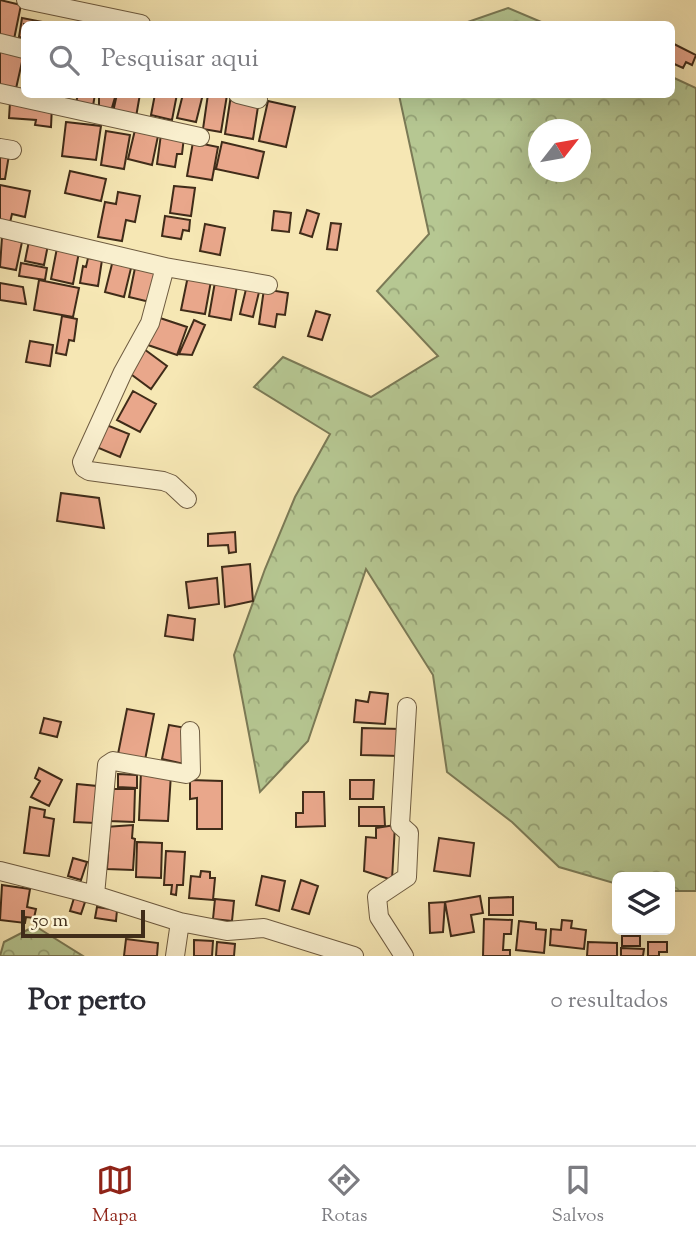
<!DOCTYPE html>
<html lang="pt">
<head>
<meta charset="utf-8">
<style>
	:root { --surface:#fff; --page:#f2f2f3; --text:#2b2b33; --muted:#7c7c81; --line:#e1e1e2; --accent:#8f2418 }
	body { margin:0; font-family:"Sorts Mill Goudy",serif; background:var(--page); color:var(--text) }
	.controls { position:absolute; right:21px; bottom:21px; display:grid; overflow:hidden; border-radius:10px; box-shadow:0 7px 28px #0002 }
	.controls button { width:63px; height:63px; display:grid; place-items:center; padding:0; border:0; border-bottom:2px solid var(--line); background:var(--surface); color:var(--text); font:35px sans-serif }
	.compass { position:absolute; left:528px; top:119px; width:63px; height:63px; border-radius:50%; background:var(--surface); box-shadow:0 7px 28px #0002; rotate:59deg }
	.scale { position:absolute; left:21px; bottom:18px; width:124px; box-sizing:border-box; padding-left:7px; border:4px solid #402c19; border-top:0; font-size:19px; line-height:24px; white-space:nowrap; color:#402c19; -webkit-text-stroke:5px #f9efce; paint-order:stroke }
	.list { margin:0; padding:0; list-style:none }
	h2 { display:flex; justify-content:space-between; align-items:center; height:91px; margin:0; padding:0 28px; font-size:30px }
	h2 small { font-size:23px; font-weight:400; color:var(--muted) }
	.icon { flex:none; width:38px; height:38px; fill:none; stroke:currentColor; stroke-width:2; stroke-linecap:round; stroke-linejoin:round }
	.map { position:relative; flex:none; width:696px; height:956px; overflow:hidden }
	.search { position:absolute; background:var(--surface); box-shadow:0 7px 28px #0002; left:21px; right:21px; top:21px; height:77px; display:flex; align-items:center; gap:18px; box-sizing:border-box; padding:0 24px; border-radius:10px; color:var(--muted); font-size:26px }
	.sheet { height:189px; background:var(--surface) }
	nav { display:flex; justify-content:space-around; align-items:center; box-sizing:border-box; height:98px; border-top:2px solid var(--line); background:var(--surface); font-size:19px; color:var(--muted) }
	nav a { display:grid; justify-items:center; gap:4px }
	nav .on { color:var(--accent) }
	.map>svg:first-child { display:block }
</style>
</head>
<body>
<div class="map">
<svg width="696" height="956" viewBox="0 0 696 956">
	<defs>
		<pattern id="forest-crowns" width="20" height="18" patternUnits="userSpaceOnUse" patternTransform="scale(1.75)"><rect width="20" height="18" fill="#b6c792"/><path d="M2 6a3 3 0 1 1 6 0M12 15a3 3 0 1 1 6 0" fill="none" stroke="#95a276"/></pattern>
	</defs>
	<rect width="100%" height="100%" fill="#f6e7b4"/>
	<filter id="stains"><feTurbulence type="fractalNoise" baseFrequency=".00286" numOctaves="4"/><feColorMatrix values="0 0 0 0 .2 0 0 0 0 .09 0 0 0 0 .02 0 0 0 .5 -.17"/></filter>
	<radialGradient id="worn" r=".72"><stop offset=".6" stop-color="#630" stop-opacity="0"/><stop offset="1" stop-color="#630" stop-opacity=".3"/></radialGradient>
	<path fill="url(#forest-crowns)" stroke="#7b7a56" stroke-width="2" fill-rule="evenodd" d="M508 8 546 24H462Z
		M672 77 696 88V891H670V877H617V884L559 867 512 822 447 772 433 675 366 569 308 741 260 792 234 655 265 569 295 497 330 434 254 387 283 357 371 397 438 356 377 291 429 234 399 95 672 94ZM538 130H580V172H538Z
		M35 926 83 956H0L4 942Z"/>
	<path fill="#e9a78b" stroke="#402c19" stroke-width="2" d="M0 0 21 5 13 44 0 42Z
		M22 18 48 23V24H24V38L19 37Z
		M672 43 696 55 692 65 686 62 683 68 672 63Z
		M0 47 24 53 15 93 0 89Z
		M78 94H95L93 106 76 103Z
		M99 94H116L111 111 99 108Z
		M117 94H140L136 117 113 112Z
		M155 94H177L172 120 151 115Z
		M183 94H203L196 122 177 118Z
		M208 94 227 95 221 132 203 129Z
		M231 95 259 100 253 139 225 134Z
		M268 101 295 107 286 147 259 141Z
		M10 102 52 105 51 127 35 125 36 120 9 118Z
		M66 122 101 126 96 160 62 156Z
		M135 130 158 136 152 165 128 159Z
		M106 131 130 135 124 169 101 165Z
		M161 134 184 137 182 154H177L175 167 157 164Z
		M193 142 218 147 212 180 187 176Z
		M222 142 264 152 258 178 216 169Z
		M0 154 9 155 5 179H0Z
		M70 171 106 179 101 201 65 193Z
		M0 185 30 191 25 217 12 214 9 227 0 226Z
		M174 186 195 188 191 216 170 213Z
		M118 192 140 196 135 222 126 220 122 241 98 237 105 202 116 204Z
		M307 210 319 214 312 237 300 233Z
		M274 211 291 213 289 232 272 230Z
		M165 216 190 220 189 231 183 230 181 239 162 236Z
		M331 223 341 224 337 250 327 249Z
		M205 224 225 228 220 255 200 251Z
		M2 237 22 242 16 270 0 267Z
		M29 241 48 245 44 265 25 261Z
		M57 248 79 252 73 284 51 279Z
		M88 258 102 260 98 286 80 283 83 266 86 267Z
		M113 260 132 264 124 297 105 292Z
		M21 263 47 268 45 280 19 276Z
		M135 268 157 272 150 302 129 297Z
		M188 276 211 281 205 314 181 310Z
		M39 280 79 288 73 317 34 310Z
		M215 282 237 286 231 320 209 316Z
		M0 283 23 287 26 304 0 300Z
		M247 285 260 288 253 317 240 314Z
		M264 289 288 293 285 315 277 314 275 327 259 324Z
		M316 311 330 315 322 340 308 336Z
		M62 316 77 319 74 341 69 340 66 355 56 353Z
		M157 317 187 327 177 355 148 345Z
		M194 320 205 325 192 355 179 354Z
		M30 341 53 345 50 366 26 362Z
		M144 349 167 366 151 389 128 372Z
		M133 391 156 404 140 432 117 420Z
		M104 424 129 434 120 457 94 446Z
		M61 493 99 498 104 528 57 521Z
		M235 532 236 552 229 553 228 545 208 546V534Z
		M250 564 253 601 225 607 222 567Z
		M217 578 219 604 189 608 186 582Z
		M168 615 195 619 193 640 165 636Z
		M370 692 388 694 385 724 354 722 356 700 368 702Z
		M127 709 154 714 145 760 118 754Z
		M44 718 61 722 57 737 40 733Z
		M169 725 186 728 184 764 162 759Z
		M362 728 401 729 400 756 361 755Z
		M39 768 62 780 49 806 31 797 40 781 35 778Z
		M141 771 171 774 168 821 139 820Z
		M118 774 137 775V788L118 787Z
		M190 780 222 781V829H197V798L190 799Z
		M350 780H374L373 799H350Z
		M77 784 97 786 95 823 74 822Z
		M109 789H135L134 822 109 821Z
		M303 792H324L325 826 296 827V813H303Z
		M30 807 45 810 44 817 54 819 49 856 24 853Z
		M359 807H384L385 826H359Z
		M133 825 132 838 135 839 133 870 107 869 109 839 104 838 105 827Z
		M395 825 392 880 364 871 366 837 376 838V828Z
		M439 838 474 843 470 876 434 871Z
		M137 842 162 843 161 878 136 877Z
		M166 851 185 852 183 885H177L176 895 171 894 172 885H164Z
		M73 858 87 862 81 880 68 876Z
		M201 871 210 872V878H215L213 900 189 898 191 876 200 877Z
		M262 876 285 881 279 911 256 905Z
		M301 880 318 886 309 914 292 909Z
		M2 885 30 889 27 907 36 909 34 918 26 917 25 923 0 920Z
		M480 896 483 913 471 915 474 932 451 936 445 902Z
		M513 897V915H489V898Z
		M74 898 85 902 81 914 70 911Z
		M215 899 234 901 232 921 213 919Z
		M445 902 443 932 430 933 429 903Z
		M97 907 117 910 116 921 95 918Z
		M484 919 512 920 511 934H504L503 950H510V956H483Z
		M562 920 572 921 571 928 586 930 584 949 550 945 551 929 561 930Z
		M519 921 536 923V929L546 930 544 953 516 950Z
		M622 936H640V946H622Z
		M126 939 158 943 157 956H124Z
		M194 940 213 941 212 956H194Z
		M217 942 235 944 234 956H216Z
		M588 942 617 943V956H587Z
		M648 942H667V952H659V956H648Z
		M621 948 644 949 643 956H621Z"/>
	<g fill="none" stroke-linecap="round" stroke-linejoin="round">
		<defs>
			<path id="minor" d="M26 0 141 24
				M0 43 24 49
				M0 93 200 137
				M238 94 258 99
				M0 148 12 150
				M0 228 165 267 268 285
				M165 267 150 323 123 372 82 462 84 468 89 471 163 481 171 484 187 499
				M0 871 95 895 180 922 227 931 264 928 354 956
				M95 895 107 765 113 761 186 774 191 771 190 731
				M175 956 180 922
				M404 956 379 917 377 897 407 877 409 833 400 825 407 707"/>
		</defs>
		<use href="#minor" stroke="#6e5b40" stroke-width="20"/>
		<use href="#minor" stroke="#f9efce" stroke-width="18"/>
	</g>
	<rect width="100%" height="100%" filter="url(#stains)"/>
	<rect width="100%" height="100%" fill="url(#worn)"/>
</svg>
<div class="controls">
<button><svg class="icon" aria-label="layers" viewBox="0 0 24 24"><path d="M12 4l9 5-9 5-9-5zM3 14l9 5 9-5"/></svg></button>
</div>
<svg class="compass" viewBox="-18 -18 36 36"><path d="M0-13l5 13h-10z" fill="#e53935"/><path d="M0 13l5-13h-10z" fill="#7c7c81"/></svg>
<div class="scale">50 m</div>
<div class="search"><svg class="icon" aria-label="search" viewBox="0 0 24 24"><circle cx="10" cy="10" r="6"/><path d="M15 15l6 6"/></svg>Pesquisar aqui</div>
</div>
<section class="sheet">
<h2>Por perto<small>0 resultados</small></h2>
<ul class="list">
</ul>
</section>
<nav>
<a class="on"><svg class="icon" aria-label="map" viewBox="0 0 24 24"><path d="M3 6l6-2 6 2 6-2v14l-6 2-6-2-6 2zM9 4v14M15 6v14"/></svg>Mapa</a>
<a><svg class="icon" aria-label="directions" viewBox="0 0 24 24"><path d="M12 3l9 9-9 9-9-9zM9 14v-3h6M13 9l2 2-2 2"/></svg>Rotas</a>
<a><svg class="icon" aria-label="saved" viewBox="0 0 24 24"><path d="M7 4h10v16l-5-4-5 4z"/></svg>Salvos</a>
</nav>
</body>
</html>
